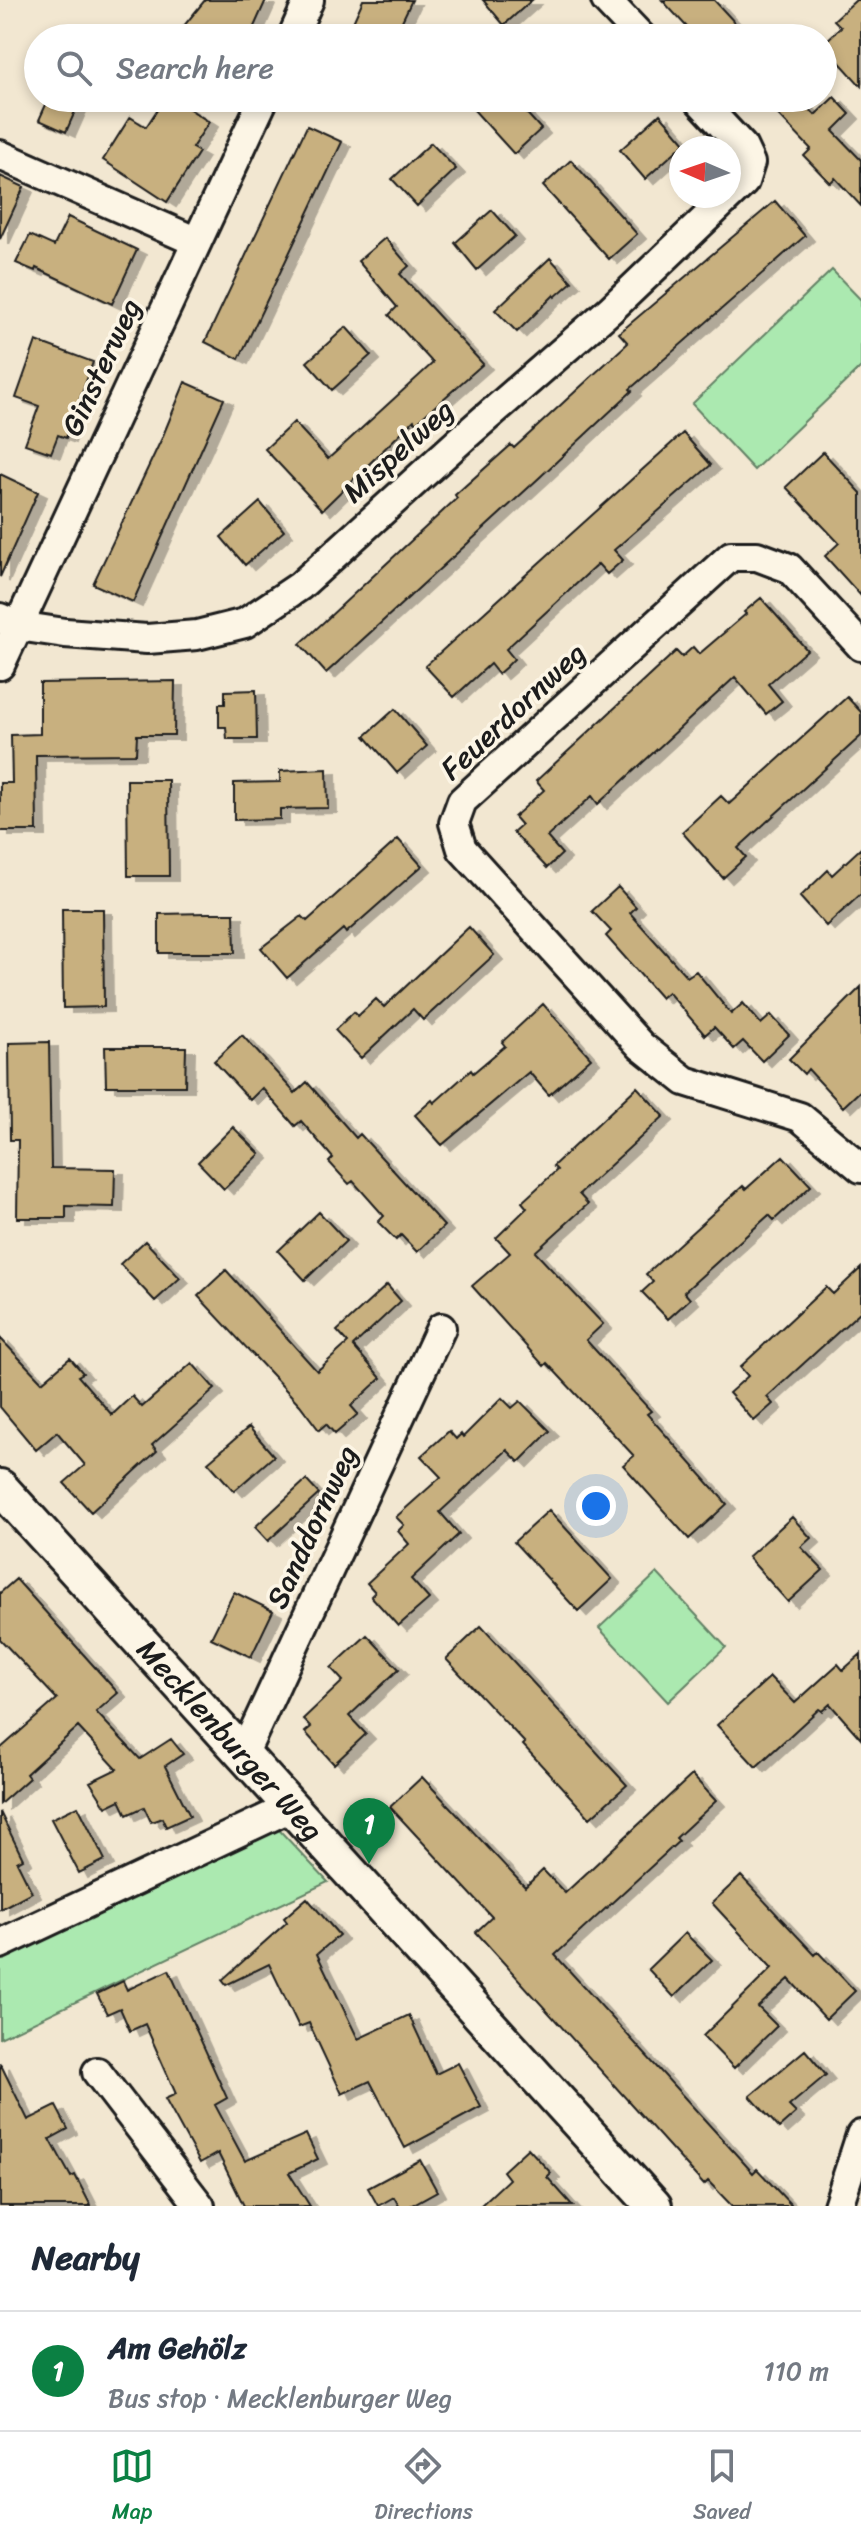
<!DOCTYPE html>
<html lang="en">
<head>
<meta charset="utf-8">
<style>
	:root { --surface:#fff; --page:#f2f2f3; --text:#1f2937; --muted:#747a83; --line:#e0e1e3; --accent:#0b8043 }
	body { margin:0; font-family:Sriracha,sans-serif; background:var(--page); color:var(--text) }
	.compass { position:absolute; left:669px; top:136px; width:72px; height:72px; border-radius:50%; background:var(--surface); box-shadow:0 4px 12px #0003; rotate:272deg }
	.you { position:absolute; left:596px; top:1506px; width:28px; height:28px; margin:-20px; border:6px solid #fff; border-radius:50%; background:#1a73e8; box-shadow:0 0 0 12px #1a73e833 }
	.badge { display:grid; place-items:center; width:52px; height:52px; border-radius:50%; background:var(--accent); color:#fff; font-size:26px; font-weight:700 }
	.pin { position:absolute; translate:-50% -66px; filter:drop-shadow(0 2px 4px #0008) }
	.pin::after { content:''; position:absolute; top:42px; width:28px; height:24px; background:inherit; clip-path:polygon(0 0,100% 0,50% 100%) }
	.list { margin:0; padding:0; list-style:none }
	h2 { display:flex; justify-content:space-between; align-items:center; height:104px; margin:0; padding:0 32px; font-size:34px }
	h2 small { font-size:26px; font-weight:400; color:var(--muted) }
	.list li { display:grid; grid-template-columns:52px 1fr auto; gap:24px; align-items:center; box-sizing:border-box; height:120px; padding:0 32px; border-top:2px solid var(--line) }
	.list b { display:block; font-size:30px; white-space:nowrap }
	.list p { margin:0; font-size:26px; white-space:nowrap; color:var(--muted) }
	.list em { font-size:26px; font-style:normal; color:var(--muted) }
	.icon { flex:none; width:44px; height:44px; fill:none; stroke:currentColor; stroke-width:2; stroke-linecap:round; stroke-linejoin:round }
	.map { position:relative; flex:none; width:861px; height:2206px; overflow:hidden }
	.search { position:absolute; background:var(--surface); box-shadow:0 4px 12px #0003; left:24px; right:24px; top:24px; height:88px; display:flex; align-items:center; gap:20px; box-sizing:border-box; padding:0 28px; border-radius:44px; color:var(--muted); font-size:30px }
	.sheet { height:224px; background:var(--surface) }
	nav { display:flex; justify-content:space-around; align-items:center; box-sizing:border-box; height:112px; border-top:2px solid var(--line); background:var(--surface); font-size:22px; color:var(--muted) }
	nav a { display:grid; justify-items:center; gap:4px }
	nav .on { color:var(--accent) }
	.map>svg:first-child { display:block }
</style>
</head>
<body>
<div class="map">
<svg width="861" height="2206" viewBox="0 0 861 2206">
	<defs>
		<filter id="shadow"><feDropShadow dx="9" dy="5" stdDeviation="0" flood-color="#0004"/></filter>
	</defs>
	<rect width="100%" height="100%" fill="#f2e7d1"/>
	<filter id="ink" filterUnits="userSpaceOnUse"><feTurbulence type="fractalNoise" baseFrequency=".0125" numOctaves="2"/><feDisplacementMap in="SourceGraphic" scale="16" xChannelSelector="R" yChannelSelector="G"/><feConvolveMatrix kernelMatrix="1 2 1 2 8 2 1 2 1" color-interpolation-filters="sRGB"/></filter>
	<g filter="url(#ink)">
		<path fill="#abe9b0" stroke="#648266" stroke-width="2" d="M832 270 861 300V367L754 470 692 404Z
			M657 1573 726 1647 668 1702 599 1628Z
			M268 1818 328 1882 0 2038V1942Z"/>
		<path fill="#c8b07f" stroke="#1c1c1c" stroke-width="2" filter="url(#shadow)" d="M205 0H266L249 38H174Z
			M363 0H412L394 38H346Z
			M483 0H532L504 25Z
			M662 0H714L749 38H697Z
			M856 0H861V86L823 44 841 27 834 20Z
			M834 97 850 114 833 131 861 160V206L835 178 830 183 804 156 811 149 762 98H800L815 115Z
			M49 98H57L77 107 66 132 39 120Z
			M165 98H173L209 122 192 148 199 152 167 202 103 160 130 117 146 127Z
			M463 98H513L541 129 514 154Z
			M660 114 685 143 645 179 620 150Z
			M307 126 342 142 239 359 205 342Z
			M431 143 456 169 417 206 392 179Z
			M571 160 637 234 609 259 543 186Z
			M0 176 24 187 0 239Z
			M775 201 805 236 630 389 632 391 539 478 326 673 300 644 457 498 455 495 511 445 514 448 628 343 619 333Z
			M492 210 515 236 477 270 455 243Z
			M68 217 137 250 112 304 36 268 35 271 16 263 30 235 54 246Z
			M385 238 409 266 400 274 483 364 416 423 414 420 322 510 265 449 294 422 328 459 433 363 389 315 397 307 358 261Z
			M550 258 572 282 555 297 554 295 517 332 495 310Z
			M346 327 371 355 332 390 307 362Z
			M36 341 93 362 66 438 58 435 51 453 25 444 39 406 16 398Z
			M185 382 224 399 133 602 93 584 162 438Z
			M683 433 711 465 614 550 623 560 607 574 598 564 506 649 514 659 506 667 498 674 490 664 454 697 425 666Z
			M823 452 861 493V596L825 556 839 543 786 487Z
			M0 474 38 492 0 577Z
			M260 502 284 531 245 565 221 537Z
			M761 598 807 650 768 684 782 701 766 714 735 677 598 804 592 796 547 837 562 854 547 868 513 832 521 825 514 817 544 790 536 781 676 651 682 657 693 647 699 654 746 614 744 612Z
			M175 681 174 735H137L136 754 36 755 37 831H0V783H12L11 735 40 734V683Z
			M256 690 257 739H227L226 727H219V704H225V691Z
			M847 697 861 712V736L738 848 746 857 723 878 682 832 721 796 729 804Z
			M395 709 427 746 397 773 365 736Z
			M327 769 328 808 280 809V819L234 820V783L280 782V771Z
			M127 780H168L169 876H128Z
			M398 839 422 866 346 933 343 929 287 978 261 948 302 916 307 921Z
			M861 848V894L826 926 800 897 828 870 832 875Z
			M618 887 636 907 630 913 687 977 696 971 731 1014 743 1003 761 1024 771 1015 789 1035 762 1061 743 1041 734 1049 714 1027 705 1035 668 992 661 998 606 936 611 931 592 911Z
			M62 909H103L104 1007 63 1008Z
			M208 913H234L235 953H159V914Z
			M469 927 494 955 423 1020 413 1009 361 1058 335 1030 354 1012 358 1016 376 999 384 1007Z
			M861 987V1090L843 1107 808 1069 804 1074 789 1059Z
			M543 1004 591 1058 549 1095 529 1072 442 1145 415 1115 432 1100 434 1103 471 1070 473 1073 505 1046 502 1042Z
			M242 1035 295 1093 307 1082 356 1138 360 1134 444 1226 417 1252 401 1235 396 1240 378 1222 384 1216 353 1181 349 1184 329 1162 333 1158 301 1121 295 1126 262 1088 250 1100 214 1061Z
			M49 1042 51 1168 115 1169 114 1207 66 1206V1218H17L18 1140H10L9 1043Z
			M105 1047H186L185 1086H106Z
			M637 1087 664 1116 579 1194 588 1204 535 1252 603 1324 586 1340 651 1411 647 1414 727 1504 689 1539 623 1465 634 1456 547 1363 544 1366 472 1286 510 1253 496 1238 527 1208 522 1202 557 1170 553 1166Z
			M233 1127 260 1154 224 1189 198 1162Z
			M783 1156 811 1186 774 1220 769 1215 684 1292 690 1299 668 1319 642 1292 653 1282 646 1274 743 1186 746 1189Z
			M319 1212 346 1241 305 1280 278 1251Z
			M145 1241 180 1278 155 1301 120 1264Z
			M861 1268V1311L767 1397 773 1404 754 1421 729 1393 748 1376 740 1367 826 1287 833 1294Z
			M226 1270 317 1371 348 1343 337 1331 387 1285 401 1301 353 1346 381 1378 351 1406 358 1414 335 1434 326 1424 319 1430 300 1405 198 1296Z
			M0 1338 42 1382 70 1358 83 1373 78 1376 112 1415 132 1396 142 1407 192 1363 215 1389 152 1445 157 1451 91 1512 64 1483 85 1465 57 1432 36 1450 0 1407Z
			M502 1398 512 1408 520 1401 550 1431 519 1462 507 1450 440 1512 459 1534 411 1579 429 1599 398 1626 371 1596 375 1592 367 1583 409 1544 398 1531 404 1525 396 1517 441 1477 421 1456 449 1431 456 1439 461 1434 463 1437Z
			M249 1427 274 1456 234 1491 208 1462Z
			M306 1480 319 1494 268 1541 255 1527Z
			M549 1510 612 1579 578 1611 514 1542Z
			M792 1517 811 1538 801 1547 823 1570 788 1602 748 1557Z
			M16 1579 118 1693 96 1712 140 1759 171 1739 183 1754 165 1766 190 1816 166 1827 162 1818 151 1822 144 1807 127 1815 120 1800 106 1807 90 1782 117 1769 78 1727 26 1774 29 1778 0 1804V1749L57 1699 0 1639V1593Z
			M234 1592 273 1611 251 1657 211 1638Z
			M481 1626 627 1785 590 1818 523 1745 525 1743 446 1659Z
			M367 1635 399 1669 349 1716 366 1734 334 1764 305 1732 311 1727 303 1719 343 1681 331 1668Z
			M861 1654V1739L830 1704 822 1711 819 1709 756 1767 717 1725 770 1677 795 1703 838 1664 843 1670Z
			M692 1775 716 1801 676 1838 679 1841 555 1955 753 2173 757 2169 792 2206H732L708 2181 704 2185 476 1932 492 1917 390 1807 422 1777 525 1887 543 1870 565 1893Z
			M78 1806 105 1860 79 1873 51 1819Z
			M0 1812 23 1859 17 1862 32 1892 0 1909Z
			M741 1876 815 1955 818 1952 855 1991 826 2019 789 1979 758 2007 777 2026 734 2068 703 2036 772 1968 712 1903Z
			M307 1898 339 1935 317 1954 358 2039 409 2015 436 2074 458 2063 481 2107 405 2148 370 2081 342 2094 309 2023 299 2027 269 1964 226 1985 222 1980 287 1922 284 1918Z
			M685 1933 712 1960 674 1997 648 1969Z
			M169 1970 227 2098 215 2105 245 2161 306 2134 318 2159 289 2173 310 2206H244L218 2153 200 2163 165 2099 176 2094 145 2024 130 2031 120 2008 107 2014 97 1994 123 1981 127 1990Z
			M805 2050 826 2075 789 2106 796 2113 779 2128 750 2096Z
			M0 2063 28 2120 56 2106 68 2129 50 2139 71 2177 75 2175 91 2206H0Z
			M528 2148 551 2173 547 2177 573 2206H480L509 2179 503 2171Z
			M420 2160 437 2191 410 2206H399L394 2197 378 2206 368 2188Z"/>
		<g fill="none" stroke-linecap="round" stroke-linejoin="round">
			<defs>
				<path id="minor" d="M606 0 642 38
					M292 38 309 0
					M0 155 197 242
					M0 618 18 626 65 633 147 639 197 635 245 623 300 586 465 436 610 310 744 182 750 163 742 146 697 98
					M861 646 789 568 757 556H731L462 801 454 823 462 849 641 1046 685 1081 800 1117 861 1168
					M0 665 264 98
					M243 1755 441 1328
					M0 1944 291 1807
					M97 2072 200 2206
					M838 2206 861 2135"/>
				<g id="tertiary">
					<path id="s1" d="M0 1487 654 2206"/>
				</g>
			</defs>
			<use href="#minor" stroke="#1c1c1c" stroke-width="34"/>
			<use href="#tertiary" stroke="#1c1c1c" stroke-width="40"/>
			<use href="#minor" stroke="#fcf5e5" stroke-width="28"/>
			<use href="#tertiary" stroke="#fcf5e5" stroke-width="34"/>
		</g>
	</g>
	<g text-anchor="middle" stroke-width="7" stroke-linejoin="round" paint-order="stroke">
		<g font-size="30" fill="#1c1c1c" stroke="#fcf5e5">
			<text transform="translate(101 367) rotate(-65)" y="10">Ginsterweg</text>
			<text transform="translate(398 451) rotate(-42)" y="10">Mispelweg</text>
			<text transform="translate(513 711) rotate(-43)" y="10">Feuerdornweg</text>
			<text transform="translate(312 1527) rotate(-65)" y="10">Sanddornweg</text>
			<text dy="10" stroke="none"><textPath href="#s1" startOffset="342">Mecklenburger Weg</textPath></text>
		</g>
	</g>
</svg>
<svg class="compass" viewBox="-18 -18 36 36"><path d="M0-13l5 13h-10z" fill="#e53935"/><path d="M0 13l5-13h-10z" fill="#747a83"/></svg>
<div class="you"></div>
<div class="pin badge" style="left:369px;top:1864px">1</div>
<div class="search"><svg class="icon" aria-label="search" viewBox="0 0 24 24"><circle cx="10" cy="10" r="6"/><path d="M15 15l6 6"/></svg>Search here</div>
</div>
<section class="sheet">
<h2>Nearby<small></small></h2>
<ul class="list">
<li><span class="badge">1</span><div><b>Am Gehölz</b><p>Bus stop · Mecklenburger Weg</p></div><em>110 m</em></li>
</ul>
</section>
<nav>
<a class="on"><svg class="icon" aria-label="map" viewBox="0 0 24 24"><path d="M3 6l6-2 6 2 6-2v14l-6 2-6-2-6 2zM9 4v14M15 6v14"/></svg>Map</a>
<a><svg class="icon" aria-label="directions" viewBox="0 0 24 24"><path d="M12 3l9 9-9 9-9-9zM9 14v-3h6M13 9l2 2-2 2"/></svg>Directions</a>
<a><svg class="icon" aria-label="saved" viewBox="0 0 24 24"><path d="M7 4h10v16l-5-4-5 4z"/></svg>Saved</a>
</nav>
</body>
</html>
